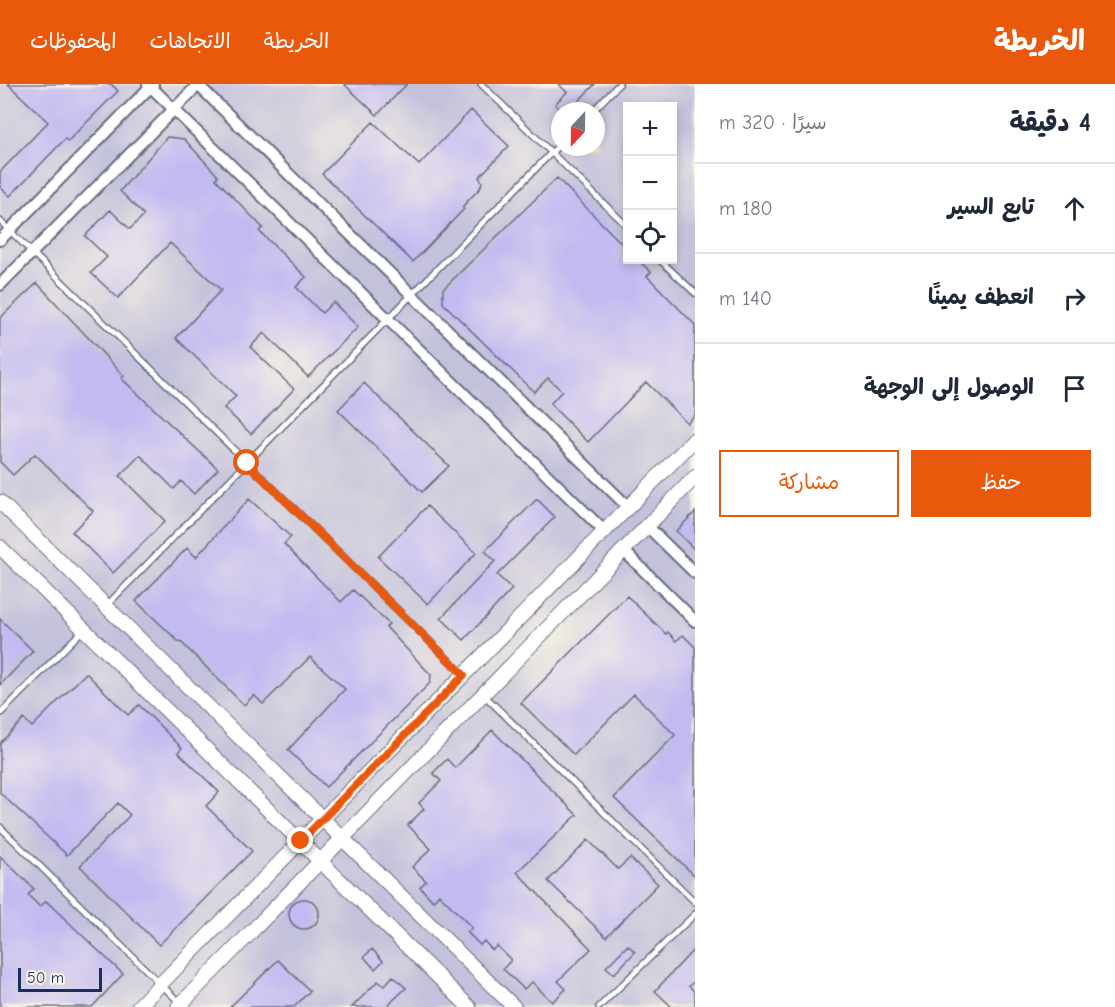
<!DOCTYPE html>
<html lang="ar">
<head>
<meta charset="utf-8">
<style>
	:root { --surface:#fff; --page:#f2f2f3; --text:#1f2937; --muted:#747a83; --line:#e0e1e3; --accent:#ea580c }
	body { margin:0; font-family:"Comic Neue","Playpen Sans Arabic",sans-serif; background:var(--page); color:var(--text); direction:rtl }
	.controls { position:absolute; right:18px; top:18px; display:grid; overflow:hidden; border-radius:0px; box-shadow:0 3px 9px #0003 }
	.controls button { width:54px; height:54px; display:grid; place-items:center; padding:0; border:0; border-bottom:2px solid var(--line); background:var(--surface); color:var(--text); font:30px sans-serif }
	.compass { position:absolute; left:551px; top:18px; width:54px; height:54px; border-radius:50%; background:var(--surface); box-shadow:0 3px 9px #0003; rotate:202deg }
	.scale { position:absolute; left:18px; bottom:15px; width:84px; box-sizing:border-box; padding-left:6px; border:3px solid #1b2f5e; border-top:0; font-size:16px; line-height:21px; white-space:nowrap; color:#1b2f5e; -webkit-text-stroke:4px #fcf5e5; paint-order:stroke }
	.stop { position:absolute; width:18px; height:18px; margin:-14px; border:4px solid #ea580c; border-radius:50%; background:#fff }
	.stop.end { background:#ea580c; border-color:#fff; box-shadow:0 2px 6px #0008 }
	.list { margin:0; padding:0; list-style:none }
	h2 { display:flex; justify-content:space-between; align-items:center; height:78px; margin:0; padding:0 24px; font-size:26px }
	h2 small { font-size:20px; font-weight:400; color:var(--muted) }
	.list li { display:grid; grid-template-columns:39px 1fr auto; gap:18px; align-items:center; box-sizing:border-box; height:90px; padding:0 24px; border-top:2px solid var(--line) }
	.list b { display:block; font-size:22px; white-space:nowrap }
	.list em { font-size:20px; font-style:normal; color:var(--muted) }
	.actions { display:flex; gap:12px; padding:18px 24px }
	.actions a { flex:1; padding:14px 0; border:2px solid var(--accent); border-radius:0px; text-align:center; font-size:21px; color:var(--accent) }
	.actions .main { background:var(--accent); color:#fff }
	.icon { flex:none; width:33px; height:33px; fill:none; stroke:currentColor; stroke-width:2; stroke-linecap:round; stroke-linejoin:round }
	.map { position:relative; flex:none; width:695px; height:923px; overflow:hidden; direction:ltr }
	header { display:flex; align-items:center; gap:36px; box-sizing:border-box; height:84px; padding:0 30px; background:var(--accent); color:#fff }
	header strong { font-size:28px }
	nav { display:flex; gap:33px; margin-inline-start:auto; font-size:21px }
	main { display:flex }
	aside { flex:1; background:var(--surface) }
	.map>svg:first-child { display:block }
</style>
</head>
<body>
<header>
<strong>الخريطة</strong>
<nav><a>الخريطة</a><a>الاتجاهات</a><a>المحفوظات</a></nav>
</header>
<main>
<aside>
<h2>4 دقيقة<small>سيرًا · 320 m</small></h2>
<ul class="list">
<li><svg class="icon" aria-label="ahead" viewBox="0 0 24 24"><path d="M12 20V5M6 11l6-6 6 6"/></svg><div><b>تابع السير</b></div><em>180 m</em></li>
<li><svg class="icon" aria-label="right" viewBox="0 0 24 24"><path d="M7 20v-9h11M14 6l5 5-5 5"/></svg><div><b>انعطف يمينًا</b></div><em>140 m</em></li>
<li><svg class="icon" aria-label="arrive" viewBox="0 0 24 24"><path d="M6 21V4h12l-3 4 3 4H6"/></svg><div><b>الوصول إلى الوجهة</b></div></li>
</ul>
<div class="actions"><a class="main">حفظ</a><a>مشاركة</a></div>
</aside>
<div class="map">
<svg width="695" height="923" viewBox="0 0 695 923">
	<rect width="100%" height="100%" fill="#fcf5e5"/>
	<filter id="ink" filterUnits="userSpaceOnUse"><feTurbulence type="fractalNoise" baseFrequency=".0167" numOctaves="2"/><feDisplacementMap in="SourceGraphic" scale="12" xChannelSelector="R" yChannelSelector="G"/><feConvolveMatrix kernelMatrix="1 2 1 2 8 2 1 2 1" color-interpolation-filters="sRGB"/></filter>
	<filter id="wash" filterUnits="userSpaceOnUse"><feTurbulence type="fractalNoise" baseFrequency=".008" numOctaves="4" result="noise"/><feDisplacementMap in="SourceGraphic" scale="24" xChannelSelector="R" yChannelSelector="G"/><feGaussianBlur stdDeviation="1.35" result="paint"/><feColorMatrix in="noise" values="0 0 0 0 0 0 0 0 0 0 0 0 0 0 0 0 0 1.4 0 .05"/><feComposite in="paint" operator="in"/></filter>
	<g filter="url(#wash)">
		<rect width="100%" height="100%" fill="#efe1c1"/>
		<path fill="#c3c1db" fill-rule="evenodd" d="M0 0H695V923H0ZM628 22H672V176H628ZM560 27H596V63H560Z"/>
		<g id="blocks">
			<path fill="#c2baf1" d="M8 0H111L118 7 68 57 65 55 10 112 0 103V88L48 38Z
				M344 0H407L377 31Z
				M558 0H595L569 27H562L555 20 567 8Z
				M471 26 509 62 479 93 482 98 480 104 462 123 464 125 413 178 322 90 373 38 419 81Z
				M167 53 184 55 218 92 216 95 263 144 259 147 306 193 296 203 322 229 333 218 358 243 308 293 264 249 250 263 294 305 251 350 224 324 236 312 176 254 221 206 170 159 118 214 91 189 107 173 85 152 110 126 130 145 144 131 120 107Z
				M557 94 627 165V176H638L651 188 647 192 695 241V331L687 339 646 298 588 358 550 320 562 307 548 294 534 308 443 219V205Z
				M37 199 124 292 121 294 218 385 194 410 181 397 174 405 140 371 120 392 165 437 113 489 72 448 93 427 35 370 13 391 0 378V234Z
				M364 299 449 382 422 408 338 326Z
				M249 415 291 453 284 460 341 518 353 506 389 540 386 543 431 591 430 599 326 703 288 666 345 605 310 573 263 620 254 611 244 621 180 557 179 558 136 517 187 464 196 473Z
				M537 415 555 433 497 491 512 505 464 556 441 534 495 477 485 467Z
				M427 422 476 469 428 520 378 473Z
				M695 428V466L676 447Z
				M627 512 666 550 668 548 676 557 683 551 695 563V792L614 714 675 651 634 610 574 671 521 619Z
				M0 535 33 567 0 601Z
				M86 589 128 631 139 621 182 664 178 668 219 708 206 722 252 767 159 861 80 782 130 731 118 719 67 771 0 709V659L24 635 32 643Z
				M492 646 577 731 517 788 591 865 558 897 566 905 552 918 532 898 524 905 503 885 511 876 497 862 492 866 484 857 480 861 467 848 472 844 439 810 433 817 420 803 426 797 412 783 431 765 408 741 424 725 419 719 441 697 433 689 447 675 455 684Z
				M588 756 618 785 630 774 658 800 606 853 548 797Z
				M0 772 34 805 28 811 40 823 46 817 123 890 92 923H0Z
				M289 830a15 15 0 1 1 30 0a15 15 0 1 1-30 0Z
				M628 861 635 868 614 890 606 883Z
				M695 864V897L689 902 695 908V923H672L655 907Z
				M372 865 383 877 375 885 364 873Z
				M278 876 310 907 294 923H230Z
				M393 892 406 904 386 923H352L378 897 384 902Z"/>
		</g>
	</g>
	<g filter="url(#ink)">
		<use href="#blocks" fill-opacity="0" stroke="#656d81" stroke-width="1.5"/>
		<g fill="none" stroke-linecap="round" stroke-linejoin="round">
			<defs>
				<path id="service" d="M481 0 628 143
					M593 27 619 0
					M0 137 464 591
					M660 176 695 209
					M107 521 560 60
					M484 611 695 818
					M0 630 83 546
					M0 743 181 920
					M599 923 695 830"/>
				<path id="minor" d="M148 0 604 447
					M197 0 628 423
					M0 156 153 0
					M0 201 199 0
					M647 442 695 489
					M623 466 695 537"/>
				<path id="tertiary" d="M0 418 514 923
					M0 463 469 923
					M138 923 695 355
					M178 923 695 393"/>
			</defs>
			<use href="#service" stroke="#656d81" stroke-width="8"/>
			<use href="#minor" stroke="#656d81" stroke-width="14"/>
			<use href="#tertiary" stroke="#656d81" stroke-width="16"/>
			<use href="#service" stroke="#fff" stroke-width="5"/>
			<use href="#minor" stroke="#fff" stroke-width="10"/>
			<use href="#tertiary" stroke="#fff" stroke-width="14"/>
		</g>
	</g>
	<g fill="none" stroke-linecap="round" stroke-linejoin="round" filter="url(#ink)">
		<path stroke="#ea580c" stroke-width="8" d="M247 379 464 591 301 757"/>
	</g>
</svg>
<div class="controls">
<button>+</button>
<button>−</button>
<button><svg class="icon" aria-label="locate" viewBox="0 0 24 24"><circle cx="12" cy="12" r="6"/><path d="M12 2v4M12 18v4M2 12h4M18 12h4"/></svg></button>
</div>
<svg class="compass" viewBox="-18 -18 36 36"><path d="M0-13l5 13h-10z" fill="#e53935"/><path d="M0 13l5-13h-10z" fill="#747a83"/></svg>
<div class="scale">50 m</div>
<div class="stop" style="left:247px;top:379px"></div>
<div class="stop end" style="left:301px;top:757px"></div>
</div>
</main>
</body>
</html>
